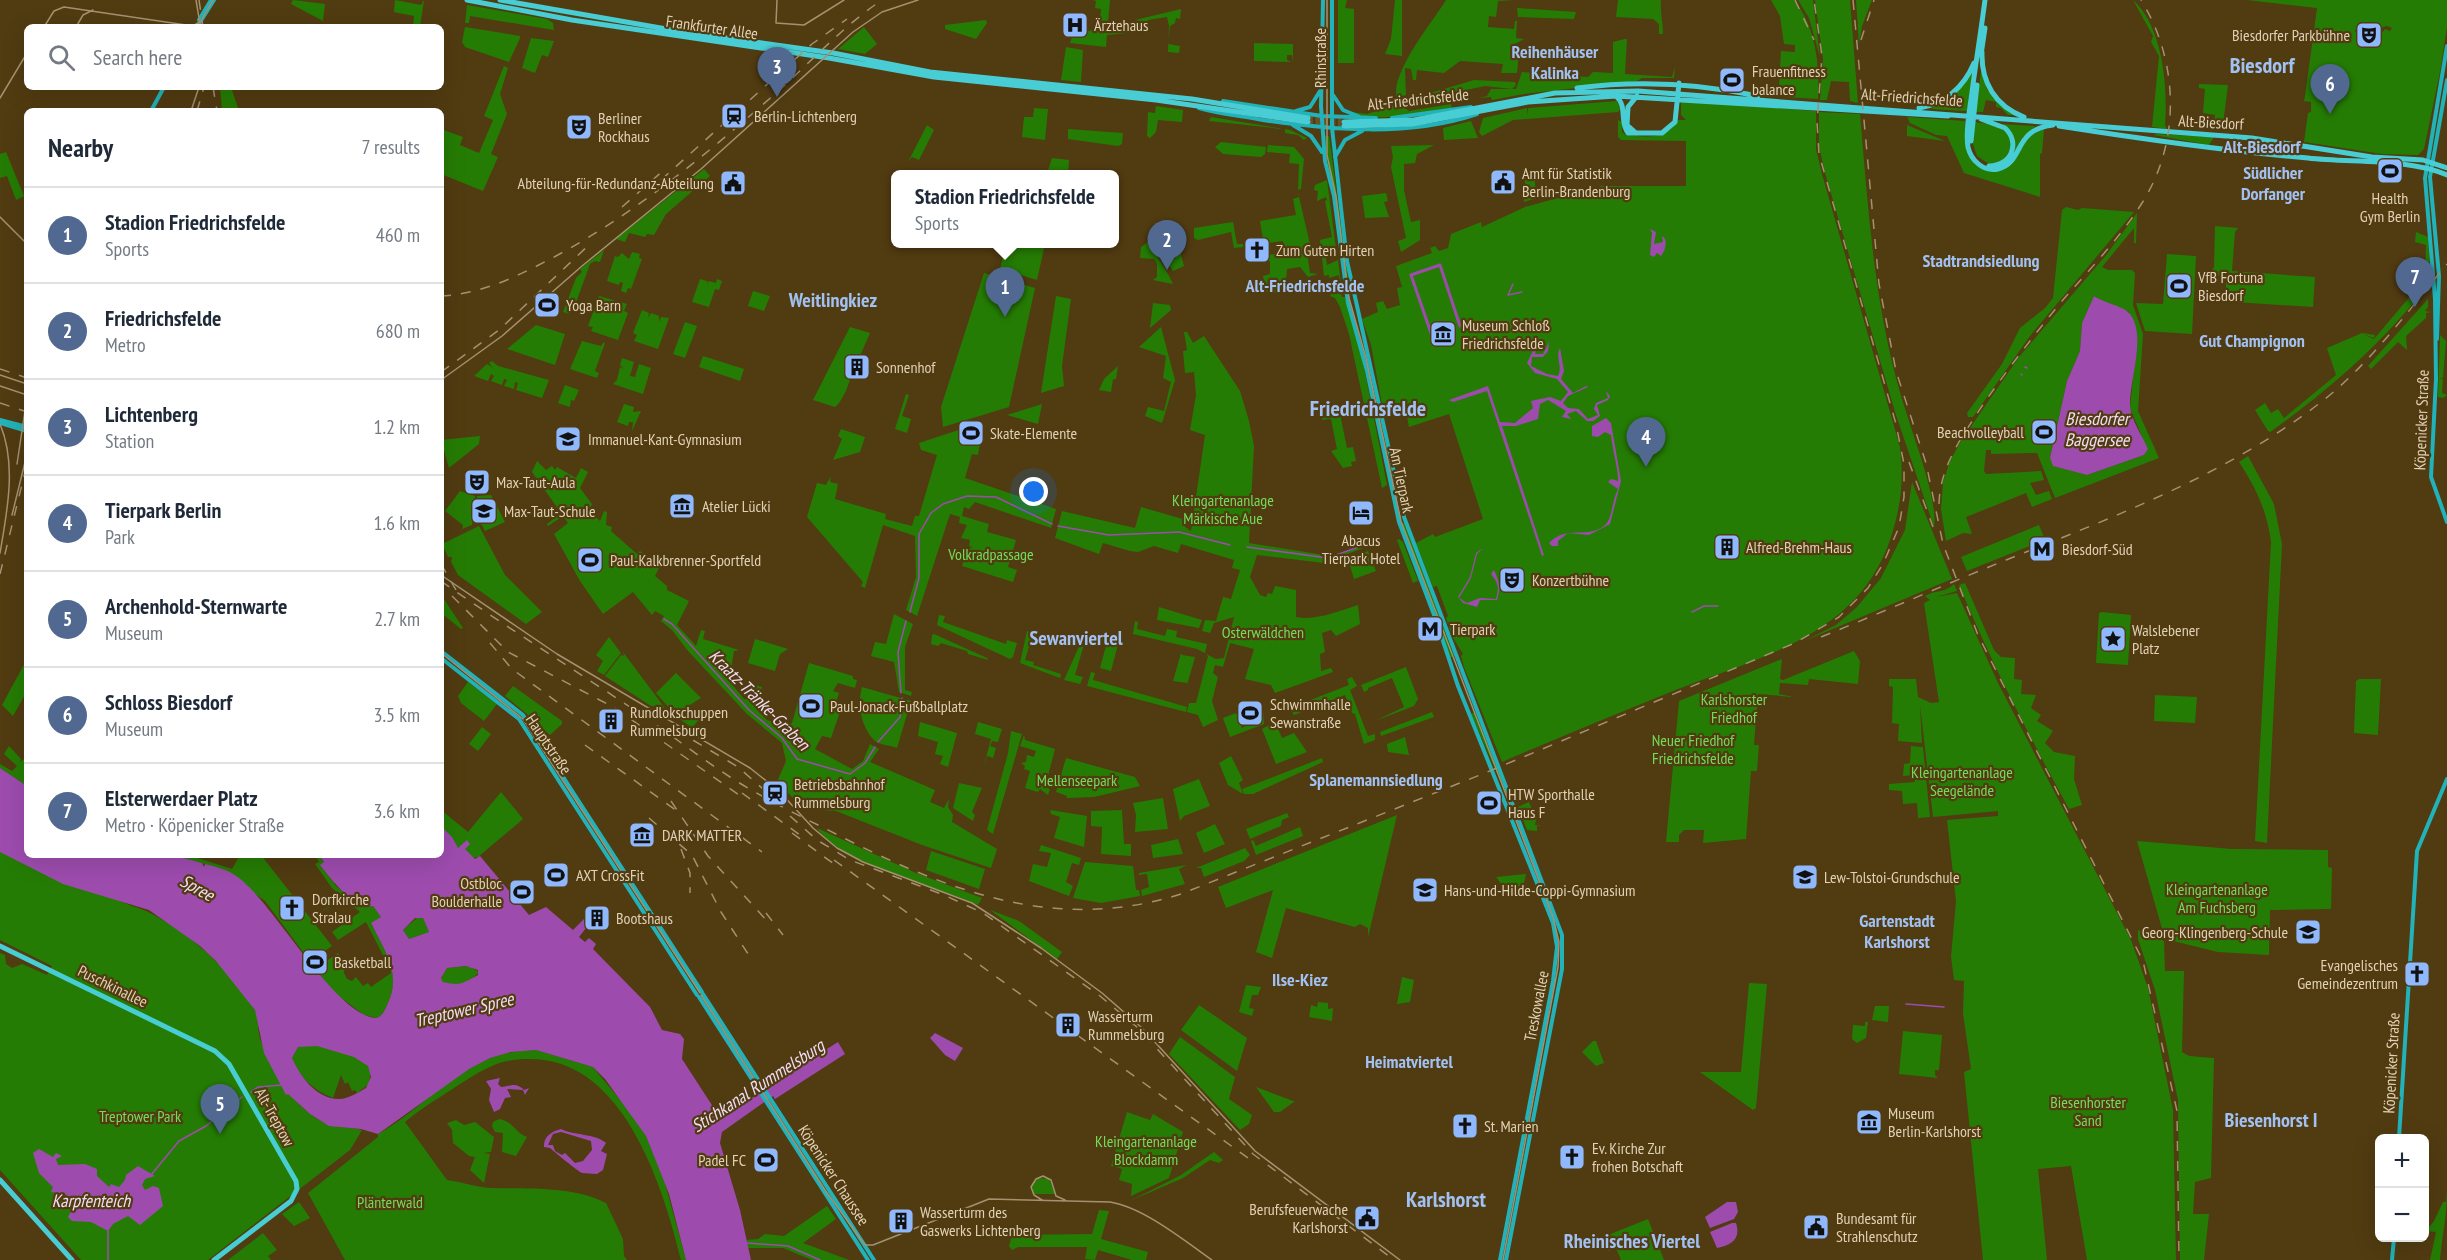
<!DOCTYPE html>
<html lang="en">
<head>
<meta charset="utf-8">
<style>
	:root { --surface:#fff; --page:#f2f2f3; --text:#1f2937; --muted:#747a83; --line:#e0e1e3; --accent:#516990 }
	body { margin:0; font-family:"PT Sans Narrow",sans-serif; background:var(--page); color:var(--text) }
	.controls { position:absolute; right:18px; bottom:18px; display:grid; overflow:hidden; border-radius:9px; box-shadow:0 6px 24px #0002 }
	.controls button { width:54px; height:54px; display:grid; place-items:center; padding:0; border:0; border-bottom:2px solid var(--line); background:var(--surface); color:var(--text); font:30px sans-serif }
	.you { position:absolute; left:1034px; top:492px; width:21px; height:21px; margin:-15px; border:4px solid #fff; border-radius:50%; background:#1a73e8; box-shadow:0 0 0 9px #1a73e833 }
	.badge { display:grid; place-items:center; width:39px; height:39px; border-radius:50%; background:var(--accent); color:#fff; font-size:20px; font-weight:700 }
	.pin { position:absolute; translate:-50% -50px; filter:drop-shadow(0 2px 3px #0008) }
	.pin::after { content:''; position:absolute; top:32px; width:21px; height:18px; background:inherit; clip-path:polygon(0 0,100% 0,50% 100%) }
	.popup { position:absolute; left:891px; top:170px; width:228px; height:78px; box-sizing:border-box; display:grid; place-content:center; border-radius:9px; background:var(--surface); filter:drop-shadow(0 2px 4px #0005); font-size:20px; white-space:nowrap; color:var(--muted) }
	.popup b { font-size:22px; color:var(--text) }
	.popup::after { content:''; position:absolute; left:50%; top:100%; margin-left:-12px; border:12px solid transparent; border-top-color:var(--surface) }
	.list { margin:0; padding:0; list-style:none }
	h2 { display:flex; justify-content:space-between; align-items:center; height:78px; margin:0; padding:0 24px; font-size:26px }
	h2 small { font-size:20px; font-weight:400; color:var(--muted) }
	.list li { display:grid; grid-template-columns:39px 1fr auto; gap:18px; align-items:center; box-sizing:border-box; height:96px; padding:0 24px; border-top:2px solid var(--line) }
	.list b { display:block; font-size:22px; white-space:nowrap }
	.list p { margin:0; font-size:20px; white-space:nowrap; color:var(--muted) }
	.list em { font-size:20px; font-style:normal; color:var(--muted) }
	.icon { flex:none; width:33px; height:33px; fill:none; stroke:currentColor; stroke-width:2; stroke-linecap:round; stroke-linejoin:round }
	.map { position:relative; flex:none; width:2447px; height:1260px; overflow:hidden }
	.search { position:absolute; background:var(--surface); box-shadow:0 6px 24px #0002; left:24px; top:24px; width:420px; height:66px; display:flex; align-items:center; gap:15px; box-sizing:border-box; padding:0 21px; border-radius:9px; color:var(--muted); font-size:22px }
	.panel { position:absolute; background:var(--surface); box-shadow:0 6px 24px #0002; left:24px; top:108px; width:420px; height:750px; border-radius:9px }
	.map>svg:first-child { display:block }
</style>
</head>
<body>
<div class="map">
<svg width="2447" height="1260" viewBox="0 0 2447 1260">
	<rect width="100%" height="100%" fill="#513b11"/>
	<path fill="#257c04" fill-rule="evenodd" d="M293 0 325 4 323 21 291 4Z
		M395 0 421 5 424 0 420 27H413L414 16 394 12Z
		M1093 0H1110L1108 23 1133 24V29H1128L1127 33 1107 35 1106 47 1070 43 1074 32 1099 30 1101 9 1095 8 1096 1Z
		M1338 0H1347L1345 8 1354 9V63H1338Z
		M1395 0H1402V56L1385 54 1391 39Z
		M1446 0H1514L1498 1 1496 17 1489 16 1488 27 1514 29 1515 21H1517L1516 38 1524 39 1513 45 1519 52 1517 73H1501L1503 64 1460 61 1444 73 1417 70 1416 80H1413L1411 69 1405 68 1406 95 1397 98C1389 75 1433 21 1446 0Z
		M1618 0H1661C1660 13 1663 22 1663 34H1659V24L1653 19 1616 17Z
		M1771 0H1794C1816 27 1820 66 1818 99L1786 97 1785 86H1779L1781 51 1795 52V45L1784 44 1780 16Z
		M1798 0H1813L1820 57 1809 18Z
		M1815 0H1850L1858 103 1850 101 1849 82 1831 81 1827 100H1820L1823 59Z
		M1856 0H1872L1862 26 1859 44Z
		M2133 0C2163 27 2168 87 2165 125L2167 129 2152 127 2159 56 2151 42 2153 36Z
		M2247 0H2447V27L2440 72 2424 149 2418 155 2382 154 2304 142 2308 113 2311 112V102L2304 101 2305 96 2317 8ZM2360 22 2380 28 2387 26 2392 28 2390 31 2385 29 2371 46 2360 47 2359 36 2355 31Z
		M467 5 547 19 553 23 554 30 470 16 469 23H465Z
		M1517 8 1576 12 1574 19 1518 17Z
		M1181 9 1180 19 1176 18 1175 23 1170 26 1168 44 1180 46 1179 53 1168 52 1169 26 1167 17 1148 20 1147 23 1135 20Z
		M986 20 987 23 976 39 945 29V25Z
		M465 27 520 36V38L509 62 465 47 462 42Z
		M864 27 877 44 865 54 838 49Z
		M531 38 554 41 548 57 542 55 535 73 522 68Z
		M1625 39H1627L1625 74 1672 77 1675 67 1674 78H1642L1637 81 1524 94 1492 100 1491 97 1479 98 1487 96 1491 89H1516L1522 72 1588 77 1593 72 1613 73V42Z
		M1254 43 1293 44V62L1292 55H1287V60L1291 62 1254 61Z
		M1066 47 1083 50 1081 82 1061 80Z
		M504 66 508 68 500 94 507 114 491 154 498 157 483 191 441 174V129L463 137 460 145 479 153 493 120 484 116Z
		M1973 68 1967 111 1931 109 1942 102Z
		M1981 71 1988 91 2015 115H2008L2001 108 1996 107V102L1986 100 1983 112H1976Z
		M1474 80 1515 82 1516 85 1512 89 1485 86 1423 99 1424 95Z
		M2199 84 2228 85 2223 124 2214 123 2215 115 2203 113 2205 89 2199 88Z
		M220 87H231L239 111H222Z
		M1419 97 1420 101 1406 102V109L1409 111 1451 104 1452 108C1427 111 1373 125 1352 112L1367 114Z
		M1617 101 1620 109 1618 112 1513 120 1482 136 1479 132 1483 118 1527 108V116L1528 108Z
		M1681 101 1816 111V149L1822 174 1900 447C1904 480 1901 506 1891 537 1859 635 1765 655 1678 689 1619 713 1560 737 1502 762L1464 667 1461 656 1463 654 1452 636 1446 618 1448 616 1437 586 1433 587 1416 543 1433 534 1435 537 1483 519 1449 414 1409 427 1405 406 1383 410 1371 345 1362 319 1378 312 1376 303 1383 301 1387 309 1400 305 1397 288 1402 287 1396 266 1432 253 1430 248 1435 246 1439 251 1448 248 1451 234 1481 222 1482 227 1525 207 1602 186H1686V141L1621 140 1618 137V120L1622 122V132L1626 135C1645 137 1668 140 1678 120H1686L1681 115Z
		M1156 106 1183 110 1182 122 1158 120 1156 132 1150 138 1147 136 1148 112 1155 113Z
		M1034 108 1048 109 1045 140 1022 137 1024 117H1033Z
		M1819 112 1860 114C1869 218 1875 321 1909 421 1917 447 1938 502 1934 527L1896 415 1825 173 1819 146Z
		M1211 117 1290 130 1307 138 1304 140 1298 135 1285 133V129L1209 121Z
		M1907 117 1965 121 1967 153 1979 167 2005 168 2026 138 2044 129 2042 153 2040 154V197L1964 173 1947 136 1936 135 1910 123Z
		M1471 121 1478 138 1444 140 1443 128Z
		M1975 122 1990 124 2008 132 2012 147 2002 162 1989 164 1977 156 1972 141Z
		M2002 124 2034 126 2035 127 2023 137 2015 152 2013 135Z
		M927 125 934 130 919 160 912 157 908 162Z
		M1907 125 1945 141 1907 136Z
		M1068 129 1123 133 1122 144 1118 146 1068 139Z
		M2154 135 2155 134 2214 137 2209 145Z
		M1324 136H1329L1348 277 1345 278Z
		M2233 139 2273 142H2268V148L2279 149V143L2290 145 2289 155 2247 151 2250 150 2251 141H2255Z
		M1221 142 1266 147 1265 154 1261 157 1223 154 1215 147Z
		M1268 145 1294 147 1304 159 1301 189 1298 190 1299 164 1289 163 1290 154 1267 152Z
		M1434 145 1417 154 1415 163 1404 164V190L1411 222 1420 220V240L1401 252 1398 241 1406 238 1391 167 1393 157 1391 146Z
		M6 152 24 196 16 200 7 176 0 178V154Z
		M1052 158 1069 160 1068 174H1047Z
		M704 169 710 176 666 214 654 235 647 234 645 237 629 233 625 242 616 239Z
		M1327 180 1337 256 1326 258 1327 265 1338 260 1341 283 1331 285 1340 283 1339 275 1329 278V275L1324 276 1320 240 1332 237 1325 201 1327 200 1326 197 1317 201 1318 191 1314 190 1315 185Z
		M1525 180H1535V187H1543V196L1524 202Z
		M1386 193 1388 201 1384 202 1389 217 1365 218 1362 196Z
		M1299 197 1310 244 1306 245 1310 273 1318 274 1308 277 1300 267 1287 269 1286 281 1264 284 1263 276 1270 274V262L1267 259 1251 261V257L1283 253V241L1267 243V239H1263L1260 221 1296 215 1293 199Z
		M2066 207 2078 210 2082 208 2134 212 2030 336 1973 417H1968L1967 413 2002 364 2020 328 2045 308 2053 298 2062 210Z
		M2137 213 2136 243H2134V228L2102 267 2108 270H2132L2135 273 2133 305 2143 334 2138 411 2159 458 2055 498 2037 453 1991 454V450H1986L1984 471 1986 474 2041 471 2044 480 2030 483 2036 495 2049 491 2052 499 2032 507 2026 493 1966 517 1972 534 1963 533 1946 541 1941 509 1943 482 1950 461 1961 441 2019 357 2107 254ZM2094 296 2107 304 2129 312 2137 334 2130 408 2147 449 2144 455 2087 475 2054 466 2050 458 2067 381 2080 351 2082 323Z
		M1233 222 1237 244H1243V247L1234 248 1231 232 1198 240 1194 238V228Z
		M2215 226 2238 228 2235 232 2232 271 2315 277 2313 307 2203 300 2204 293 2226 294V277L2205 274V270H2212L2214 267Z
		M2416 232 2428 237 2430 276 2425 273 2426 245 2415 242Z
		M1177 240 1184 266 1173 271 1161 253 1166 249 1162 243Z
		M1148 242C1156 255 1165 267 1173 284L1153 280 1157 277V264L1154 259 1140 258 1141 247Z
		M1006 244H1045L1037 280 1000 269Z
		M604 250 600 262 595 261 590 264 574 308H571L569 314 563 312 576 278 582 272 580 269Z
		M632 252 640 254 639 258 642 259 631 289 628 288 626 293 621 291 623 283 620 282 619 285 607 281 615 256 618 257 622 253 629 259Z
		M2167 254 2196 256 2192 334 2145 331 2136 303 2163 304Z
		M984 273 1035 288 1009 407 943 427 941 407Z
		M700 279 707 281V285L708 281 716 283 717 279 722 281 719 290 715 289 709 307 692 302Z
		M1306 281 1319 284 1322 289 1275 293 1264 291 1265 288Z
		M2417 288 2425 289C2379 346 2329 390 2270 432L2268 431 2255 410 2265 403 2271 413 2278 409 2284 418 2336 375 2327 348 2362 333 2375 335 2374 338 2363 334 2374 339Z
		M753 291 770 296 764 311 748 306Z
		M1340 291 1342 297H1345L1363 362 1387 485 1382 488 1349 334 1340 307 1335 298 1330 296 1332 292Z
		M599 296 627 304 624 311 628 313 618 340 591 331 593 327 588 326Z
		M1056 296 1071 299 1062 366 1064 386 1041 393Z
		M2428 299V307L2425 311 2431 312 2426 313V318L2406 336 2407 350 2398 342 2371 369 2368 366Z
		M1153 303 1170 305 1171 310 1150 328Z
		M642 310 649 313 648 318 651 313 659 316V322L661 317 669 318 658 349 634 341 637 335 633 333Z
		M685 322 697 326 685 358 673 354Z
		M536 325 565 334 555 365 507 349Z
		M850 327 870 333 856 365 853 369 846 365 845 369 852 372C850 382 843 401 835 407L813 400Z
		M1161 327 1175 380 1162 423 1145 416 1148 407 1164 411 1171 382 1163 378 1166 356 1139 347Z
		M1184 332H1187L1193 343 1204 336 1240 391 1249 421 1254 446 1249 543 1330 556 1358 547 1359 543H1365L1363 548 1324 563 1257 555 1250 577 1260 595 1266 597 1268 593 1272 594 1275 586 1296 590V617C1316 621 1339 611 1358 605L1360 624 1336 636 1331 630 1322 633 1325 652 1320 654 1321 671 1331 668 1333 672 1275 693 1271 685 1245 679 1254 649 1230 643 1223 667 1215 665 1213 673 1218 677 1212 701 1218 720 1203 727 1198 715 1187 712 1189 703H1196L1208 656 1206 654 1216 659 1224 658 1234 617 1214 623 1210 633 1202 631 1205 620 1216 621 1223 597 1231 599 1240 570 1232 568 1234 560 1181 544 1178 553 1154 546 1138 552 1130 551 1103 543 1099 554 1055 538 1062 511 1135 528 1141 507 1186 520 1185 527 1191 531 1205 435 1190 430 1196 395 1194 372 1185 373 1183 351 1187 350Z
		M2440 335 2446 341 2443 378H2439L2443 379 2442 393 2447 395 2443 398 2438 397Z
		M582 341 601 346 603 343H605L595 371 599 373 597 378 570 369Z
		M703 356 744 369 740 381 699 367Z
		M622 358 634 362 630 376 635 377 639 364 651 368 643 394 613 384 617 380 620 367 624 369 620 365Z
		M492 361 498 366 549 380 542 398 516 390 518 383 515 382 514 389 504 386 507 380 504 379 502 385 491 381 494 376 491 374 488 381 474 376 487 364 493 368 489 363Z
		M1118 366 1116 379H1113L1111 392 1099 390 1104 379Z
		M565 385 579 390 574 401 571 400 570 407 558 403Z
		M906 394 909 395 902 416 911 419 907 433 895 429Z
		M624 404 634 407 633 412 641 411 632 431 633 422H629L628 426 617 422Z
		M1042 404 1038 424 1007 415Z
		M1339 409 1347 448 1353 447 1356 461 1351 462 1352 466 1343 468 1331 451 1337 449 1331 419 1322 420 1321 413Z
		M983 422 978 455 972 454 965 478 1056 509 1051 528 975 502 969 509 964 507 962 516 989 524 987 532 1016 540 1008 567 1017 570 1013 582 962 566 968 548H973L969 546 970 540 961 538 967 525 959 523 960 517 950 514 917 616 906 610 916 577 915 536 883 525 865 588 861 586 863 582 807 517 817 483 826 485 831 476 830 482 838 484 835 499 886 514 885 519 912 526 915 516H919L937 455 921 450 919 443Z
		M841 429 865 437 860 452 833 460 842 439 838 436Z
		M480 436 479 444 449 468 441 440Z
		M2248 456 2274 504 2282 544 2267 843 2255 841 2271 542C2267 511 2256 488 2239 462Z
		M537 461 546 470 552 466 555 470 557 467 576 478 581 468 588 472 580 488 592 504 589 511 600 521 604 511 607 512 606 525 612 527 611 531 637 554 640 551 660 566 655 576 667 586V590L689 601 677 625 696 646 701 630 705 631 703 639 739 650 734 651 729 681 745 700 751 684 762 687 756 709 767 720 787 726 792 723 809 663 853 676V679L857 680 855 688 838 683 833 691 839 693 834 709 840 712 831 738 822 736 815 749 852 769 863 761 870 744 879 749 870 762 935 790 930 802 944 808 949 799 948 807 953 815 952 822 997 849 991 868 922 845 836 811 821 810V804L812 802 811 799H794L777 782 786 761 782 743 747 714 688 651 672 630 661 621 664 616 655 611 652 615 633 592 603 614 580 581 554 534 568 523 563 516 548 526 547 524 561 513 532 472Z
		M1912 482 1952 579 1804 641 1836 625 1857 607 1881 578 1905 530Z
		M460 491 475 496 472 525 462 529 463 525 445 511Z
		M491 495 505 522 485 531 482 525 474 521 477 496Z
		M1405 523 1454 656 1449 658 1400 524Z
		M2039 525 2045 540 1967 571 1961 557Z
		M479 526 505 575 542 612 526 624 458 575 451 562 452 557H448L442 544Z
		M1399 539 1403 542 1422 591 1418 581 1413 583 1397 540Z
		M1368 551 1376 571 1354 579 1348 559Z
		M1965 583 1994 650 2001 657 2015 658 2014 679 2022 680 2021 694 2036 695 2031 708 2041 715 2037 721 2053 731 2045 743 2054 752 2075 756 2074 779 2082 805 2069 809C2029 736 1991 662 1959 585Z
		M1954 584 1957 591 1936 597 1957 593 1998 683 2131 940 2148 988 2173 1110 2176 1260H2087L2071 1166 2038 1169 2047 1260H1983L1964 1072 1971 1069 1963 1013 1964 981 1954 980 1951 957 1956 901 1947 820 1998 816V811L1933 817 1920 705 1922 743 1898 741 1899 724 1892 723 1893 687 1889 686V679H1916L1918 697 1931 703 1939 702 1924 603 1930 600 1925 596C1934 590 1946 593 1954 584Z
		M441 596 444 599 463 628 461 629 441 613Z
		M1159 607 1202 620 1199 628 1157 620Z
		M2102 612 2131 615 2128 665 2096 663 2099 613Z
		M894 614 913 624 905 647V690L912 692 911 696 899 692 894 662 871 656 875 642 886 644Z
		M939 615 945 616 943 622 1006 644 1007 640 1017 643 1013 657 1010 659 937 625Z
		M1135 621 1138 622 1137 629 1165 636 1167 629 1177 631 1176 637 1207 644 1205 653 1197 649 1133 634Z
		M1027 631 1033 633 1025 660 1034 662 1033 665 1061 674 1060 678 1020 663Z
		M934 634 987 658 988 660 968 654 967 651 941 643 938 646 931 644 932 635Z
		M1115 636 1120 637 1111 671 1100 668 1107 642Z
		M609 637 621 653 604 675 597 671 603 661 596 655Z
		M755 639 788 649 780 654 775 671 748 663Z
		M1082 640 1085 641 1075 675 1083 677 1080 684 1064 680Z
		M1854 651 1860 661 1858 684 1809 679 1808 685 1780 683 1779 694 1794 697 1758 694 1754 745H1759L1757 771H1751L1746 839 1703 843 1704 830H1684L1679 835V842H1666L1679 701 1782 659 1780 679 1783 680Z
		M623 652 664 707 663 709 671 717 661 711 663 706H651L605 676 621 655 624 656Z
		M1181 653 1182 655 1195 657 1187 685V683L1173 681Z
		M27 659V691L13 716 2 705Z
		M1406 667 1418 699 1414 706 1375 721 1404 707 1392 678 1368 688V690L1364 692 1361 685Z
		M1091 672 1095 673 1093 680 1187 707 1186 712 1087 686Z
		M676 673 701 698 685 708 700 718 692 728 677 717 656 693Z
		M1352 677 1357 686 1350 690 1368 736 1375 734V740L1364 744 1355 714 1352 713 1345 695 1294 715 1290 708 1349 685 1347 679Z
		M2359 679H2381L2378 735 2354 733 2356 681Z
		M468 682 497 704 484 721 461 703 458 696Z
		M513 686 562 721V724L550 735 537 723 534 727 528 715 505 696Z
		M862 687 911 701 897 748C890 745 880 745 875 741 861 728 857 705 862 687Z
		M2155 695 2197 697 2195 723 2154 721Z
		M1263 710 1264 724 1230 737 1223 718 1236 713 1242 728 1261 718 1259 713Z
		M1432 712 1434 717 1381 736 1380 732Z
		M1475 712 1511 803H1510L1471 714Z
		M920 722 957 733 948 767 940 764 943 756 935 754 938 742 918 736Z
		M978 722 1002 729 998 742 992 741 990 746 996 748 993 758 987 756 982 773 991 739 975 734Z
		M1275 722 1282 738 1294 733 1307 752 1276 764 1262 729Z
		M482 727 491 734 478 751 469 744Z
		M1011 731 1022 734 993 834 987 830 1008 753Z
		M1024 735 1025 740 1055 749 1045 787 1050 789 1048 795 1040 789 1038 792 1025 788 1030 771 1024 769 1025 766 1021 763 1026 762 1027 755 1034 757 1036 751 1020 746Z
		M1405 737 1409 755 1388 752 1387 744Z
		M9 746 21 759 20 762 24 759 27 761V786L0 768V764L12 771 17 766 4 754Z
		M1911 746 1923 747 1930 817 1918 818 1917 803 1903 804 1902 791 1889 790V784L1915 782V775L1903 776 1904 764 1910 763Z
		M1231 756 1243 780 1239 783 1243 794 1228 785 1219 763Z
		M1066 758 1135 777 1140 786 1094 797 1067 798V796L1056 792Z
		M1322 758 1323 762 1253 794H1244L1242 789Z
		M1199 779 1210 806 1184 816 1180 821 1173 789Z
		M959 783 982 788 972 812 975 815 973 821 953 808Z
		M501 792 523 819 478 857 466 859 441 834V810L468 832Z
		M1163 798 1168 829 1135 832 1136 815 1133 803Z
		M1529 802 1536 820 1535 825 1542 826H1537V831L1527 830 1518 807Z
		M1050 810 1087 816 1084 847 1054 838 1060 817 1051 814Z
		M1122 810 1124 844H1131V856L1101 854 1102 827 1091 826V811Z
		M1287 813 1289 817 1282 820 1281 826 1250 839 1246 829Z
		M1397 815 1368 937V928L1360 924 1355 927 1286 908 1272 958 1256 952 1273 890 1226 908 1218 887Z
		M1215 824 1225 844 1204 853 1196 833Z
		M1300 827 1303 836 1256 855 1251 841 1253 840 1256 846Z
		M817 828 916 873 982 898 978 905C936 885 842 865 817 828Z
		M1178 839 1183 854 1153 858 1151 845Z
		M2137 841 2232 849 2328 850V867L2332 868 2331 909 2270 910 2269 955 2218 952 2165 939Z
		M1041 845 1081 858 1079 865 1072 863 1066 882 1073 886 1069 896 1029 881 1033 864 1047 867 1051 853 1039 851Z
		M1245 848 1250 855 1244 861 1204 877 1201 868H1196Z
		M931 851 985 869 979 889 926 870Z
		M0 852 132 906C168 915 240 974 255 1010 259 1019 257 1031 261 1041 272 1072 291 1103 319 1120 333 1129 348 1126 362 1130L350 1150 208 1260H81L0 1170V953L5 955 6 964 12 968 22 964 47 975 52 966 0 940Z
		M173 855H188L232 869 240 855H261L332 946 317 956 322 964 338 953 345 962 344 973 347 979 352 981 356 977 363 986 368 983 371 987 391 973 390 969 366 922 338 940 332 932 360 912 344 898 318 914 343 897 332 888 315 864 319 862 315 855H319L324 863 321 866 337 887 364 907 373 906 381 917 371 924C385 951 402 973 388 1003 385 1010 383 1015 377 1018L364 1015 332 991 265 901 218 868Z
		M1085 862 1133 866 1136 890H1139L1140 896 1101 903 1073 898Z
		M1187 865 1179 869 1185 884 1142 896 1141 890 1149 887 1147 874 1139 875V873Z
		M1526 874 1523 888 1502 885 1496 877Z
		M990 910 1019 921 1062 952 1057 959Z
		M418 917 423 918 429 932 409 939 403 930Z
		M2138 930 2164 941 2165 971H2184L2182 1052 2189 1056 2214 1058 2211 1178 2195 1182 2193 1214H2209L2204 1260H2180L2178 1100 2155 990 2138 939Z
		M469 966 479 972C471 982 455 990 443 982L441 978 447 968Z
		M1402 977 1414 980 1410 1002 1397 1004Z
		M1749 983 1767 984 1756 1108 1753 1110 1700 1072H1741Z
		M1246 985 1261 987 1258 995H1252L1249 1008 1254 1009 1252 1016 1239 1012Z
		M1318 1002 1328 1003V1009L1333 1008 1332 1021 1309 1017 1311 1005 1317 1007Z
		M1199 1005 1247 1038 1237 1071 1181 1030Z
		M1875 1006H1889L1888 1022 1872 1020Z
		M1865 1022H1868L1866 1038 1857 1043 1852 1039 1853 1025 1865 1026Z
		M1903 1031 1942 1035 1939 1070H1935V1075L1938 1078 1899 1074Z
		M1180 1037 1235 1077 1229 1099 1252 1115 1249 1124 1240 1130 1169 1054Z
		M1593 1041H1596L1604 1063 1596 1066 1582 1052Z
		M308 1045C326 1046 355 1052 367 1065 372 1070 370 1078 369 1084L357 1093 355 1090 352 1091 348 1082 345 1084 341 1075 333 1098C313 1090 300 1078 292 1058L298 1047Z
		M536 1050 593 1067 626 1107 646 1136 665 1183 686 1260H681C664 1190 627 1071 544 1060 527 1058 509 1059 494 1065 480 1071 466 1080 454 1088 437 1099 420 1109 405 1122L447 1180C462 1182 479 1188 493 1188 529 1189 574 1186 606 1203L623 1239 624 1256 627 1260H345L308 1193 378 1137V1134C417 1113 448 1074 490 1058 505 1052 520 1051 536 1050Z
		M1256 1087 1293 1101H1295L1280 1112H1274Z
		M1127 1112 1150 1120 1153 1114 1183 1132 1169 1178 1131 1196 1132 1184 1119 1180 1122 1169 1111 1166Z
		M499 1119C513 1121 515 1133 527 1137L516 1156 502 1152 503 1133 495 1132 492 1126 493 1122Z
		M456 1120 464 1125 475 1122 494 1137 491 1152 483 1153 490 1154 484 1183 470 1170 475 1157 469 1156 453 1143 452 1130 447 1123Z
		M1214 1152 1223 1160 1219 1163 1210 1160 1183 1178 1130 1201 1181 1175Z
		M1038 1178 1049 1179 1055 1194H1033L1032 1186Z
		M2447 1191C2447 1217 2442 1235 2440 1260H2430L2436 1232 2426 1231 2434 1221 2443 1202H2446Z
		M299 1202 310 1218 294 1226 282 1214Z
		M827 1206 836 1219 803 1243 849 1260H812L783 1248H748L746 1240 758 1239 765 1234 784 1236Z
		M1099 1210 1109 1211 1101 1239 1148 1252 1146 1260H1132L1098 1250 1095 1260 1085 1259 1087 1247H1018L1012 1250 1009 1246 1012 1235 1092 1234Z
		M1648 1219 1664 1260H1621L1616 1248 1608 1251 1603 1237Z
		M263 1233 277 1250 268 1256 271 1260H228Z"/>
	<path fill="#9d4cae" fill-rule="evenodd" d="M1650 229 1656 232 1654 244 1663 242 1662 236C1668 239 1666 250 1661 256L1657 253 1654 257 1650 255 1652 233Z
		M2094 296C2104 303 2124 306 2130 314 2147 336 2129 380 2130 406 2131 420 2142 435 2148 449L2144 455 2087 475 2053 466 2050 458 2067 381 2080 351 2082 323Z
		M1540 337 1535 354H1543L1549 342 1548 351 1543 357H1532L1531 366 1547 374 1558 376C1563 366 1555 357 1560 348L1564 371 1561 379 1573 393 1586 386 1588 387 1568 396 1563 403 1568 408 1579 409 1588 419 1598 415 1594 409 1596 403 1608 398 1606 391 1610 396 1608 400 1597 405 1600 416 1593 421H1587L1576 411 1567 414 1571 419 1562 417 1566 411 1548 400 1540 404 1538 419 1516 426H1502L1544 555 1542 556 1487 391 1453 402 1449 400 1488 386 1500 422 1515 423 1533 408 1531 401 1550 397 1561 401 1568 392 1557 379 1535 373 1527 363Z
		M1606 418 1611 423 1621 481 1610 524 1589 535 1568 533 1558 541V546H1552L1549 543C1567 524 1588 540 1605 525 1612 520 1612 500 1618 489L1608 482 1611 479 1618 481C1619 472 1612 448 1611 435L1605 432 1598 437 1592 436V426Z
		M1483 548 1477 554 1471 578 1459 598 1467 603 1480 598 1496 599C1499 587 1499 584 1491 574L1494 570C1499 581 1501 588 1497 600H1480L1477 607 1463 603 1458 597 1470 577 1476 553Z
		M0 768 27 786V855H173L202 863 204 867 205 864C217 867 229 870 239 878 276 906 336 1017 377 1018 383 1015 385 1010 388 1003 402 973 384 950 371 923L381 917 373 906C354 910 331 879 320 865L324 862 319 855H441V826L452 837 458 848 467 840 470 844 465 849 475 859 480 856 529 915 546 907 573 930 589 914 593 919 579 937 585 942 589 938 596 944 593 949 650 1007 662 1030 680 1034 684 1039 682 1059 719 1116 769 1088 768 1086 838 1042 845 1054 775 1099 773 1096 722 1132 720 1143 740 1210 751 1260H686L669 1194 646 1136 605 1079 593 1067 536 1050 511 1052 490 1058 469 1069 378 1134 361 1129 329 1126 310 1114 288 1094 286 1095 264 1053 255 1010 216 961 200 946 149 910 63 884 0 852ZM415 918H423L429 932 409 939 403 930ZM466 966 478 970V975C461 984 460 986 443 982L441 978 447 968ZM317 1046 354 1057 368 1066 371 1077 366 1088C359 1092 348 1099 340 1099 317 1100 300 1076 292 1058L298 1047Z
		M935 1033 963 1048 955 1061 945 1055 930 1038Z
		M500 1078 498 1084 501 1087C512 1086 515 1082 524 1090L529 1088 525 1095 523 1090 507 1089 511 1097 505 1098 500 1109 494 1112 489 1100 491 1089 486 1081Z
		M561 1129C575 1136 594 1133 606 1143L601 1151 607 1154 603 1170 597 1174 582 1173C579 1172 552 1150 550 1148L544 1147C543 1137 552 1131 561 1129ZM561 1132 591 1141 592 1150 583 1161 575 1163 565 1153 562 1155 555 1151 553 1145H548L553 1134Z
		M39 1149 53 1157 56 1153 62 1156 56 1159 58 1165 85 1164 97 1169V1176L109 1187 111 1184 119 1187 125 1180 126 1175 138 1166 155 1176 145 1179 142 1185 145 1190 153 1186 159 1188 163 1206 140 1225 128 1216 113 1224 108 1231 91 1222 72 1221 68 1217 72 1210C66 1190 69 1195 51 1192L53 1187 39 1173 33 1153Z
		M1727 1202H1736L1738 1212 1734 1219 1710 1228 1705 1217Z
		M1732 1223H1736C1741 1239 1732 1245 1717 1248L1710 1232Z"/>
	<g fill="none" stroke-linecap="round" stroke-linejoin="round">
		<path stroke="#9d4cae" stroke-width="1.5" d="M1513 284 1508 295 1522 292
			M2025 367 2027 368
			M2021 374 2022 375
			M1058 526 1109 535 1179 532 1230 545
			M1247 547 1328 558 1361 546
			M910 612 919 578V534L931 513 943 504 967 496 996 497 1052 524
			M1692 612 1704 606H1718
			M664 619 672 624 749 710 782 738 797 759 850 774 865 763 875 747
			M901 693 898 652 906 621
			M878 742 900 717 902 698
			M1906 1004 1944 1007
			M251 1092 258 1087 282 1085
			M151 1175 179 1141 206 1126 242 1097
			M747 1243 788 1246 820 1260
			M108 1260V1231"/>
		<path stroke="#9d4cae" stroke-width="3" d="M1432 336 1411 275 1440 265 1460 326"/>
		<path stroke="#67522a" stroke-width="5" stroke-dasharray="5 2.5" stroke-linecap="butt" d="M1308 118 1344 122
			M1308 122 1344 126"/>
		<path stroke="#22b2b9" stroke-width="4" d="M1323 0 1321 106 1325 161 1334 196 1348 303 1367 371 1399 522 1436 620 1458 686 1553 923 1557 947 1553 981 1500 1260
			M1332 0V128L1347 261 1404 517 1562 935V969L1506 1260
			M199 20 211 0
			M197 27 214 0
			M2447 46 2425 178 2435 299 2436 379 2431 477 2447 522
			M1333 95 1343 110 1360 117
			M1223 101 1322 116 1376 118
			M1199 108C1220 114 1242 116 1263 120 1333 130 1408 137 1477 114
			M151 111 164 87
			M1296 111 1310 107 1320 91
			M1392 118 1471 107
			M1293 125 1311 136 1322 152
			M1335 157 1345 140 1362 131
			M2437 339 2439 276 2430 177 2447 80
			M0 420 27 427
			M0 423 27 431
			M441 651 523 715 702 992
			M441 658 519 719 697 995
			M703 994 874 1260
			M699 997 868 1260
			M2399 1138 2417 851 2447 779
			M2392 1260 2394 1238"/>
		<path stroke="#49cdd4" stroke-width="5" d="M467 0 572 20 829 58 934 77 1156 100 1308 122
			M500 0 678 31 833 53 930 72 1192 99 1308 118
			M1985 0C1981 31 1976 61 1972 92 1970 109 1965 130 1968 147 1971 161 1984 172 1998 169 2025 162 2012 130 2053 125
			M1982 52C1981 82 1995 106 2024 117
			M1981 55 1985 28
			M1577 88C1639 80 1697 83 1758 96
			M1616 96C1628 107 1619 121 1628 133H1662L1675 122 1679 83
			M1919 108C1945 104 1964 87 1974 63
			M1981 119 2005 128C2021 143 2011 166 1989 166
			M1344 122 1414 120 1555 93 1638 91 2252 138 2372 157 2423 160 2447 168
			M1344 126 1412 124 1528 102 1616 96 1948 116
			M2059 126C2142 139 2225 151 2308 158 2351 163 2408 158 2447 175
			M1636 133 1627 125 1628 107 1637 96
			M1971 141 1977 85
			M0 946 215 1051 229 1064 296 1181 297 1189 291 1201 214 1260
			M0 1180 72 1260"/>
		<path stroke="#a49170" stroke-width="1.5" d="M196 0 200 24
			M777 0 776 23 804 25 844 0
			M1327 0V155L1336 196 1349 298 1366 358 1401 521 1553 917 1559 942 1558 967 1503 1260
			M44 27 54 11 64 7 193 26 201 21 213 0
			M76 27 83 15 93 10
			M0 98 27 53
			M191 111 199 87
			M0 217 27 244
			M0 375 27 384
			M441 380 502 336 582 266 701 169 853 32 882 12 918 0
			M0 386 27 395
			M0 424C17 464 7 512 0 553
			M17 464 27 397
			M12 515 27 454
			M441 575 557 654 750 768 779 791 813 828 837 848 863 862 972 903 1041 948 1102 993 1141 1027 1255 1151 1400 1260
			M441 653 523 719 700 993
			M701 995 825 1190 865 1245H873L989 1199 1110 1202C1143 1207 1185 1241 1212 1260
			M1042 1200 1034 1195 1031 1187 1036 1179 1043 1176 1051 1180 1056 1196 1065 1200"/>
		<path stroke="#a49170" stroke-width="1.5" stroke-dasharray="10 10" stroke-linecap="butt" d="M199 0 203 27
			M1795 0 1814 40
			M1853 0 1879 284 1896 371 1926 463 1943 544 1978 635 2143 961 2177 1111 2179 1260
			M1861 40 1874 0
			M213 87 217 111
			M197 111 204 87
			M661 180 812 44 847 19
			M622 207 665 169
			M441 296C483 294 520 275 556 256 637 212 707 154 776 93 811 62 843 26 882 0
			M0 369 27 378
			M441 372 499 330 591 243
			M0 403 27 412
			M1909 462 1933 527
			M1939 504C1940 466 1962 437 1982 406 2007 370 2034 335 2062 301 2089 270 2120 238 2142 203 2181 142 2179 61 2141 0
			M441 564 456 590
			M0 574 27 464
			M441 581C503 625 567 665 630 707 664 729 696 755 730 777 761 797 794 813 826 829 941 888 1052 935 1181 894L1485 773 1795 643 1839 617 1868 588 1883 564 1899 527 1904 497V464L1896 424 1819 154 1817 122 1822 56 1814 0
			M452 596 508 652 615 708 746 800
			M1821 637C1883 612 1944 585 2006 560 2116 516 2231 473 2325 399 2372 361 2408 311 2447 264
			M490 643 512 669 762 852
			M676 730 738 767 771 796
			M585 745 677 811
			M742 793 800 835
			M671 801 708 856 769 923
			M790 816 817 840 850 860 944 895 983 913 1100 996 1138 1028 1253 1154 1394 1260
			M649 818 692 855 721 912 750 957
			M792 833 838 867
			M681 849 690 873V893
			M834 860 1248 1158
			M766 913 783 935"/>
	</g>
	<defs>
		<symbol id="hospital-square" viewBox="-11 -11 22 22"><rect x="-9" y="-9" width="18" height="18" rx="4" fill="#8fb8fd" stroke="#513b11"/><path d="M-5-5h3v3.5h4V-5h3V5h-3V1.5h-4V5h-3Z" fill="#111"/></symbol>
		<symbol id="theatre-square" viewBox="-11 -11 22 22"><rect x="-9" y="-9" width="18" height="18" rx="4" fill="#8fb8fd" stroke="#513b11"/><path d="M-5-5.5Q0-4 5-5.5V0Q5 5 0 6Q-5 5-5 0ZM-3.3-2.5H-1v1.5H-3.3ZM1-2.5H3.3v1.5H1ZM-2.8 1Q0 5.5 2.8 1Z" fill="#111"/></symbol>
		<symbol id="stadium-square" viewBox="-11 -11 22 22"><rect x="-9" y="-9" width="18" height="18" rx="4" fill="#8fb8fd" stroke="#513b11"/><path d="M0-5a6.5 5 0 1 0 0 10a6.5 5 0 1 0 0-10ZM-3.5-1.8h7v3.6h-7Z" fill="#111"/></symbol>
		<symbol id="station-square" viewBox="-11 -11 22 22"><rect x="-9" y="-9" width="18" height="18" rx="4" fill="#8fb8fd" stroke="#513b11"/><path d="M-3-6H3Q5-6 5-4V2Q5 4 3 4L4.5 6H3L1.5 4h-3L-3 6H-4.5L-3 4Q-5 4-5 2V-4Q-5-6-3-6ZM-3.5-4v3h7v-3ZM-3.5 1v1.5H-2V1ZM2 1v1.5H3.5V1Z" fill="#111"/></symbol>
		<symbol id="civic-square" viewBox="-11 -11 22 22"><rect x="-9" y="-9" width="18" height="18" rx="4" fill="#8fb8fd" stroke="#513b11"/><path d="M-.6-6.5H3V-4.5H.6V-3L4-1V1h2V6H-6V1h2V-1L-.6-3ZM-1.2 2.5V6h2.4V2.5Z" fill="#111"/></symbol>
		<symbol id="church-square" viewBox="-11 -11 22 22"><rect x="-9" y="-9" width="18" height="18" rx="4" fill="#8fb8fd" stroke="#513b11"/><path d="M-1.2-6h2.4v3.5h3.3v2.4h-3.3V6h-2.4V-.1h-3.3v-2.4h3.3Z" fill="#111"/></symbol>
		<symbol id="museum-square" viewBox="-11 -11 22 22"><rect x="-9" y="-9" width="18" height="18" rx="4" fill="#8fb8fd" stroke="#513b11"/><path d="M0-6L6-3V-2H-6V-3ZM-5-1h2V3h-2ZM-1-1h2V3h-2ZM3-1h2V3H3ZM-6 4H6V6H-6Z" fill="#111"/></symbol>
		<symbol id="building-square" viewBox="-11 -11 22 22"><rect x="-9" y="-9" width="18" height="18" rx="4" fill="#8fb8fd" stroke="#513b11"/><path d="M-4-6H4V6H1V3H-1V6H-4ZM-2.5-4.3h1.7v1.8h-1.7ZM.8-4.3h1.7v1.8H.8ZM-2.5-1h1.7V.8h-1.7ZM.8-1h1.7V.8H.8Z" fill="#111"/></symbol>
		<symbol id="school-square" viewBox="-11 -11 22 22"><rect x="-9" y="-9" width="18" height="18" rx="4" fill="#8fb8fd" stroke="#513b11"/><path d="M0-5L7-2L0 1L-7-2ZM-4 1L0 2.5L4 1V4Q0 6-4 4Z" fill="#111"/></symbol>
		<symbol id="university-square" viewBox="-11 -11 22 22"><rect x="-9" y="-9" width="18" height="18" rx="4" fill="#8fb8fd" stroke="#513b11"/><path d="M0-5L7-2L0 1L-7-2ZM-4 1L0 2.5L4 1V4Q0 6-4 4Z" fill="#111"/></symbol>
		<symbol id="hotel-square" viewBox="-11 -11 22 22"><rect x="-9" y="-9" width="18" height="18" rx="4" fill="#8fb8fd" stroke="#513b11"/><path d="M-6-4.5h1.5V1H6V5H4.5V3h-9V5H-6ZM-4 0a1.8 1.8 0 1 1 3.6 0ZM.5 0V-2.5h3Q6-2.5 6 0Z" fill="#111"/></symbol>
		<symbol id="metro-square" viewBox="-11 -11 22 22"><rect x="-9" y="-9" width="18" height="18" rx="4" fill="#8fb8fd" stroke="#513b11"/><path d="M-5.5 5V-5H-3L0 0L3-5H5.5V5H3V-.5L0 4L-3-.5V5Z" fill="#111"/></symbol>
		<symbol id="sight-square" viewBox="-11 -11 22 22"><rect x="-9" y="-9" width="18" height="18" rx="4" fill="#8fb8fd" stroke="#513b11"/><path d="M0-6L1.8-2.2L6-1.7L2.9 1.2L3.7 5.4L0 3.3L-3.7 5.4L-2.9 1.2L-6-1.7L-1.8-2.2Z" fill="#111"/></symbol>
	</defs>
	<g fill-rule="evenodd">
		<use href="#hospital-square" x="1060" y="10" width="30" height="30"/>
		<use href="#theatre-square" x="2354" y="20" width="30" height="30"/>
		<use href="#stadium-square" x="1717" y="65" width="30" height="30"/>
		<use href="#station-square" x="719" y="101" width="30" height="30"/>
		<use href="#theatre-square" x="564" y="112" width="30" height="30"/>
		<use href="#stadium-square" x="2375" y="156" width="30" height="30"/>
		<use href="#civic-square" x="1488" y="167" width="30" height="30"/>
		<use href="#civic-square" x="718" y="168" width="30" height="30"/>
		<use href="#church-square" x="1242" y="235" width="30" height="30"/>
		<use href="#stadium-square" x="2164" y="271" width="30" height="30"/>
		<use href="#stadium-square" x="532" y="290" width="30" height="30"/>
		<use href="#museum-square" x="1428" y="319" width="30" height="30"/>
		<use href="#building-square" x="842" y="352" width="30" height="30"/>
		<use href="#stadium-square" x="2029" y="417" width="30" height="30"/>
		<use href="#stadium-square" x="956" y="418" width="30" height="30"/>
		<use href="#school-square" x="553" y="424" width="30" height="30"/>
		<use href="#theatre-square" x="462" y="467" width="30" height="30"/>
		<use href="#museum-square" x="667" y="491" width="30" height="30"/>
		<use href="#university-square" x="469" y="496" width="30" height="30"/>
		<use href="#hotel-square" x="1346" y="498" width="30" height="30"/>
		<use href="#building-square" x="1712" y="532" width="30" height="30"/>
		<use href="#metro-square" x="2027" y="534" width="30" height="30"/>
		<use href="#stadium-square" x="575" y="545" width="30" height="30"/>
		<use href="#theatre-square" x="1497" y="565" width="30" height="30"/>
		<use href="#metro-square" x="1415" y="614" width="30" height="30"/>
		<use href="#sight-square" x="2098" y="624" width="30" height="30"/>
		<use href="#stadium-square" x="796" y="691" width="30" height="30"/>
		<use href="#stadium-square" x="1235" y="698" width="30" height="30"/>
		<use href="#building-square" x="596" y="706" width="30" height="30"/>
		<use href="#station-square" x="760" y="778" width="30" height="30"/>
		<use href="#stadium-square" x="1474" y="788" width="30" height="30"/>
		<use href="#museum-square" x="627" y="820" width="30" height="30"/>
		<use href="#stadium-square" x="541" y="860" width="30" height="30"/>
		<use href="#school-square" x="1790" y="862" width="30" height="30"/>
		<use href="#school-square" x="1410" y="875" width="30" height="30"/>
		<use href="#stadium-square" x="507" y="877" width="30" height="30"/>
		<use href="#church-square" x="277" y="893" width="30" height="30"/>
		<use href="#building-square" x="582" y="903" width="30" height="30"/>
		<use href="#school-square" x="2293" y="917" width="30" height="30"/>
		<use href="#stadium-square" x="300" y="947" width="30" height="30"/>
		<use href="#church-square" x="2402" y="959" width="30" height="30"/>
		<use href="#building-square" x="1053" y="1010" width="30" height="30"/>
		<use href="#museum-square" x="1854" y="1107" width="30" height="30"/>
		<use href="#church-square" x="1450" y="1111" width="30" height="30"/>
		<use href="#church-square" x="1557" y="1142" width="30" height="30"/>
		<use href="#stadium-square" x="751" y="1145" width="30" height="30"/>
		<use href="#civic-square" x="1352" y="1203" width="30" height="30"/>
		<use href="#building-square" x="886" y="1206" width="30" height="30"/>
		<use href="#civic-square" x="1801" y="1212" width="30" height="30"/>
	</g>
	<g text-anchor="middle" stroke-width="4.5" stroke-linejoin="round" paint-order="stroke">
		<g font-size="16" fill="#e1d1b6" stroke="#513b11" text-anchor="start">
			<text x="1094" y="31">Ärztehaus</text>
			<text x="2350" y="41" text-anchor="end">Biesdorfer Parkbühne</text>
			<text x="1752" y="77">Frauenfitness<tspan x="1752" dy="18">balance</tspan></text>
			<text x="754" y="122">Berlin-Lichtenberg</text>
			<text x="598" y="124">Berliner<tspan x="598" dy="18">Rockhaus</tspan></text>
			<text x="1522" y="179">Amt für Statistik<tspan x="1522" dy="18">Berlin-Brandenburg</tspan></text>
			<text x="714" y="189" text-anchor="end">Abteilung-für-Redundanz-Abteilung</text>
			<text x="2390" y="204" text-anchor="middle">Health<tspan x="2390" dy="18">Gym Berlin</tspan></text>
			<text x="1276" y="256">Zum Guten Hirten</text>
			<text x="2198" y="283">VfB Fortuna<tspan x="2198" dy="18">Biesdorf</tspan></text>
			<text x="566" y="311">Yoga Barn</text>
			<text x="1462" y="331">Museum Schloß<tspan x="1462" dy="18">Friedrichsfelde</tspan></text>
			<text x="876" y="373">Sonnenhof</text>
			<text x="2024" y="438" text-anchor="end">Beachvolleyball</text>
			<text x="990" y="439">Skate-Elemente</text>
			<text x="588" y="445">Immanuel-Kant-Gymnasium</text>
			<text x="496" y="488">Max-Taut-Aula</text>
			<text x="702" y="512">Atelier Lücki</text>
			<text x="504" y="517">Max-Taut-Schule</text>
			<text x="1361" y="546" text-anchor="middle">Abacus<tspan x="1361" dy="18">Tierpark Hotel</tspan></text>
			<text x="1746" y="553">Alfred-Brehm-Haus</text>
			<text x="2062" y="555">Biesdorf-Süd</text>
			<text x="610" y="566">Paul-Kalkbrenner-Sportfeld</text>
			<text x="1532" y="586">Konzertbühne</text>
			<text x="1450" y="635">Tierpark</text>
			<text x="2132" y="636">Walslebener<tspan x="2132" dy="18">Platz</tspan></text>
			<text x="1270" y="710">Schwimmhalle<tspan x="1270" dy="18">Sewanstraße</tspan></text>
			<text x="830" y="712">Paul-Jonack-Fußballplatz</text>
			<text x="630" y="718">Rundlokschuppen<tspan x="630" dy="18">Rummelsburg</tspan></text>
			<text x="794" y="790">Betriebsbahnhof<tspan x="794" dy="18">Rummelsburg</tspan></text>
			<text x="1508" y="800">HTW Sporthalle<tspan x="1508" dy="18">Haus F</tspan></text>
			<text x="662" y="841">DARK MATTER</text>
			<text x="576" y="881">AXT CrossFit</text>
			<text x="1824" y="883">Lew-Tolstoi-Grundschule</text>
			<text x="502" y="889" text-anchor="end">Ostbloc<tspan x="502" dy="18">Boulderhalle</tspan></text>
			<text x="1444" y="896">Hans-und-Hilde-Coppi-Gymnasium</text>
			<text x="312" y="905">Dorfkirche<tspan x="312" dy="18">Stralau</tspan></text>
			<text x="616" y="924">Bootshaus</text>
			<text x="2288" y="938" text-anchor="end">Georg-Klingenberg-Schule</text>
			<text x="334" y="968">Basketball</text>
			<text x="2398" y="971" text-anchor="end">Evangelisches<tspan x="2398" dy="18">Gemeindezentrum</tspan></text>
			<text x="1088" y="1022">Wasserturm<tspan x="1088" dy="18">Rummelsburg</tspan></text>
			<text x="1888" y="1119">Museum<tspan x="1888" dy="18">Berlin-Karlshorst</tspan></text>
			<text x="1484" y="1132">St. Marien</text>
			<text x="1592" y="1154">Ev. Kirche Zur<tspan x="1592" dy="18">frohen Botschaft</tspan></text>
			<text x="746" y="1166" text-anchor="end">Padel FC</text>
			<text x="1348" y="1215" text-anchor="end">Berufsfeuerwache<tspan x="1348" dy="18">Karlshorst</tspan></text>
			<text x="920" y="1218">Wasserturm des<tspan x="920" dy="18">Gaswerks Lichtenberg</tspan></text>
			<text x="1836" y="1224">Bundesamt für<tspan x="1836" dy="18">Strahlenschutz</tspan></text>
		</g>
		<g font-size="16" fill="#e1d1b6" stroke="#513b11">
			<text transform="translate(712 27) rotate(8)" y="6">Frankfurter Allee</text>
			<text transform="translate(1320 58) rotate(-90)" y="6">Rhinstraße</text>
			<text transform="translate(1912 97) rotate(4)" y="6">Alt-Friedrichsfelde</text>
			<text transform="translate(1418 99) rotate(-6)" y="6">Alt-Friedrichsfelde</text>
			<text transform="translate(2211 122) rotate(3)" y="6">Alt-Biesdorf</text>
			<text transform="translate(2421 420) rotate(-88)" y="6">Köpenicker Straße</text>
			<text transform="translate(1402 480) rotate(78)" y="6">Am Tierpark</text>
			<text transform="translate(549 744) rotate(56)" y="6">Hauptstraße</text>
			<text transform="translate(113 986) rotate(26)" y="6">Puschkinallee</text>
			<text transform="translate(1536 1006) rotate(-79)" y="6">Treskowallee</text>
			<text transform="translate(2391 1063) rotate(-87)" y="6">Köpenicker Straße</text>
			<text transform="translate(275 1117) rotate(61)" y="6">Alt-Treptow</text>
			<text transform="translate(834 1175) rotate(57)" y="6">Köpenicker Chaussee</text>
		</g>
		<g font-size="16" fill="#73dd5b" stroke="#513b11">
			<text x="1223" y="506">Kleingartenanlage<tspan x="1223" dy="18">Märkische Aue</tspan></text>
			<text x="991" y="560">Volkradpassage</text>
			<text x="1263" y="638">Osterwäldchen</text>
			<text x="1734" y="705">Karlshorster<tspan x="1734" dy="18">Friedhof</tspan></text>
			<text x="1693" y="746">Neuer Friedhof<tspan x="1693" dy="18">Friedrichsfelde</tspan></text>
			<text x="1962" y="778">Kleingartenanlage<tspan x="1962" dy="18">Seegelände</tspan></text>
			<text x="1077" y="786">Mellenseepark</text>
			<text x="2217" y="895">Kleingartenanlage<tspan x="2217" dy="18">Am Fuchsberg</tspan></text>
			<text x="2088" y="1108">Biesenhorster<tspan x="2088" dy="18">Sand</tspan></text>
			<text x="140" y="1122">Treptower Park</text>
			<text x="1146" y="1147">Kleingartenanlage<tspan x="1146" dy="18">Blockdamm</tspan></text>
			<text x="390" y="1208">Plänterwald</text>
		</g>
		<g font-size="18" font-weight="bold" fill="#a1c1f3" stroke="#513b11">
			<text x="1555" y="58">Reihenhäuser<tspan x="1555" dy="21">Kalinka</tspan></text>
			<text x="2262" y="153">Alt-Biesdorf</text>
			<text x="2273" y="179">Südlicher<tspan x="2273" dy="21">Dorfanger</tspan></text>
			<text x="1981" y="267">Stadtrandsiedlung</text>
			<text x="1305" y="292">Alt-Friedrichsfelde</text>
			<text x="2252" y="347">Gut Champignon</text>
			<text x="1376" y="786">Splanemannsiedlung</text>
			<text x="1897" y="927">Gartenstadt<tspan x="1897" dy="21">Karlshorst</tspan></text>
			<text x="1300" y="986">Ilse-Kiez</text>
			<text x="1409" y="1068">Heimatviertel</text>
		</g>
		<g font-size="18" font-style="italic" fill="#f0dcf5" stroke="#513b11">
			<text x="2097" y="425">Biesdorfer<tspan x="2097" dy="21">Baggersee</tspan></text>
			<text transform="translate(759 700) rotate(45)" y="6">Kraatz-Tränke-Graben</text>
			<text transform="translate(197 888) rotate(29)" y="6">Spree</text>
			<text transform="translate(464 1010) rotate(-13)" y="6">Treptower Spree</text>
			<text transform="translate(758 1086) rotate(-33)" y="6">Stichkanal Rummelsburg</text>
			<text x="91" y="1207">Karpfenteich</text>
		</g>
		<g font-size="20" font-weight="bold" fill="#a1c1f3" stroke="#513b11">
			<text x="833" y="307">Weitlingkiez</text>
			<text x="1076" y="645">Sewanviertel</text>
			<text x="2271" y="1127">Biesenhorst I</text>
			<text x="1632" y="1248">Rheinisches Viertel</text>
		</g>
		<g font-size="22" font-weight="bold" fill="#a1c1f3" stroke="#513b11">
			<text x="2262" y="73">Biesdorf</text>
			<text x="1368" y="416">Friedrichsfelde</text>
			<text x="1446" y="1207">Karlshorst</text>
		</g>
	</g>
</svg>
<div class="controls">
<button>+</button>
<button>−</button>
</div>
<div class="you"></div>
<div class="pin badge" style="left:1005px;top:317px">1</div>
<div class="popup"><b>Stadion Friedrichsfelde</b>Sports</div>
<div class="pin badge" style="left:1167px;top:270px">2</div>
<div class="pin badge" style="left:777px;top:97px">3</div>
<div class="pin badge" style="left:1646px;top:467px">4</div>
<div class="pin badge" style="left:220px;top:1134px">5</div>
<div class="pin badge" style="left:2330px;top:114px">6</div>
<div class="pin badge" style="left:2415px;top:307px">7</div>
<div class="search"><svg class="icon" aria-label="search" viewBox="0 0 24 24"><circle cx="10" cy="10" r="6"/><path d="M15 15l6 6"/></svg>Search here</div>
<section class="panel">
<h2>Nearby<small>7 results</small></h2>
<ul class="list">
<li><span class="badge">1</span><div><b>Stadion Friedrichsfelde</b><p>Sports</p></div><em>460 m</em></li>
<li><span class="badge">2</span><div><b>Friedrichsfelde</b><p>Metro</p></div><em>680 m</em></li>
<li><span class="badge">3</span><div><b>Lichtenberg</b><p>Station</p></div><em>1.2 km</em></li>
<li><span class="badge">4</span><div><b>Tierpark Berlin</b><p>Park</p></div><em>1.6 km</em></li>
<li><span class="badge">5</span><div><b>Archenhold-Sternwarte</b><p>Museum</p></div><em>2.7 km</em></li>
<li><span class="badge">6</span><div><b>Schloss Biesdorf</b><p>Museum</p></div><em>3.5 km</em></li>
<li><span class="badge">7</span><div><b>Elsterwerdaer Platz</b><p>Metro · Köpenicker Straße</p></div><em>3.6 km</em></li>
</ul>
</section>
</div>
</body>
</html>
